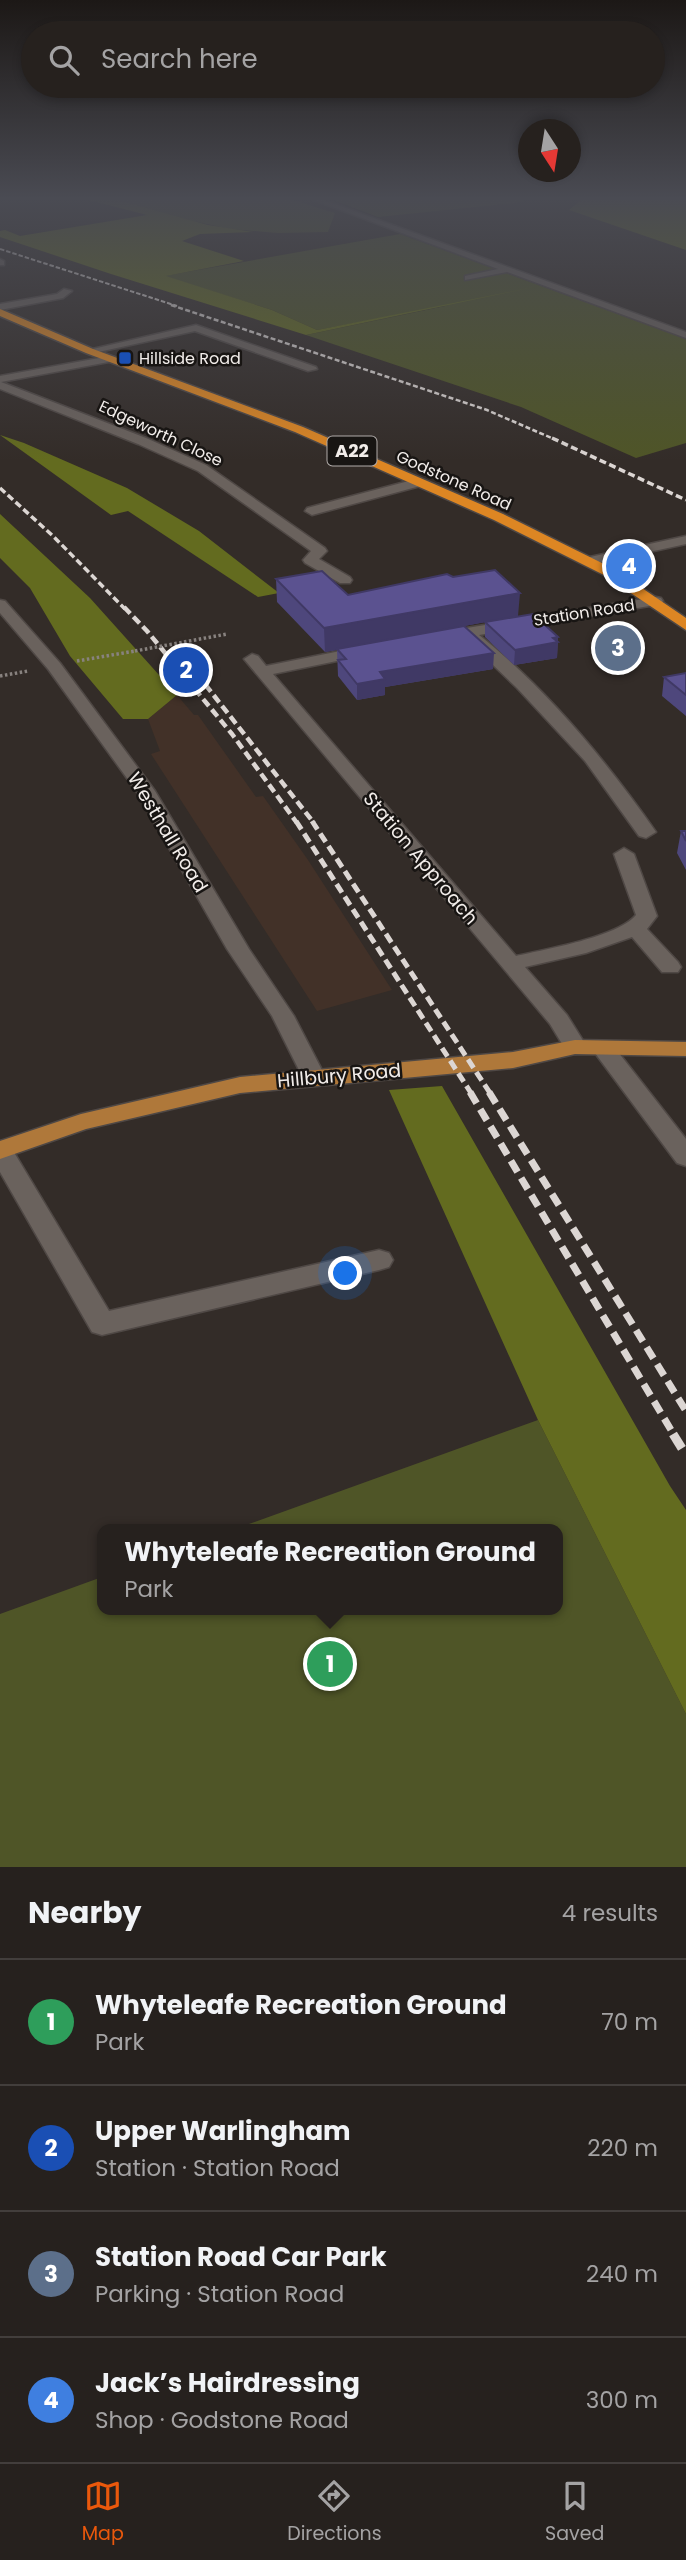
<!DOCTYPE html>
<html lang="en">
<head>
<meta charset="utf-8">
<style>
	:root { --surface:#26211e; --page:#2e2927; --text:#f1f3f6; --muted:#a4a3a4; --line:#423e3c; --accent:#ea580c }
	body { margin:0; font-family:Poppins,sans-serif; background:var(--page); color:var(--text) }
	.compass { position:absolute; left:518px; top:119px; width:63px; height:63px; border-radius:50%; background:var(--surface); box-shadow:0 4px 10px #0003; rotate:168deg }
	.you { position:absolute; left:346px; top:1274px; width:24px; height:24px; margin:-18px; border:5px solid #fff; border-radius:50%; background:#1a73e8; box-shadow:0 0 0 10px #1a73e833 }
	.badge { display:grid; place-items:center; width:46px; height:46px; border-radius:50%; background:var(--accent); color:#fff; font-size:23px; font-weight:700 }
	.pin { position:absolute; translate:-50% -50%; border:4px solid #fff; box-shadow:0 2px 7px #0006 }
	.popup { position:absolute; left:97px; top:1524px; width:466px; height:91px; box-sizing:border-box; display:grid; place-content:center; border-radius:14px; background:var(--surface); filter:drop-shadow(0 2px 5px #0005); font-size:23px; white-space:nowrap; color:var(--muted) }
	.popup b { font-size:26px; color:var(--text) }
	.popup::after { content:''; position:absolute; left:50%; top:100%; margin-left:-14px; border:14px solid transparent; border-top-color:var(--surface) }
	.list { margin:0; padding:0; list-style:none }
	h2 { display:flex; justify-content:space-between; align-items:center; height:91px; margin:0; padding:0 28px; font-size:30px }
	h2 small { font-size:23px; font-weight:400; color:var(--muted) }
	.list li { display:grid; grid-template-columns:46px 1fr auto; gap:21px; align-items:center; box-sizing:border-box; height:126px; padding:0 28px; border-top:2px solid var(--line) }
	.list b { display:block; font-size:26px; white-space:nowrap }
	.list p { margin:0; font-size:23px; white-space:nowrap; color:var(--muted) }
	.list em { font-size:23px; font-style:normal; color:var(--muted) }
	.icon { flex:none; width:38px; height:38px; fill:none; stroke:currentColor; stroke-width:2; stroke-linecap:round; stroke-linejoin:round }
	.map { position:relative; flex:none; width:686px; height:1867px; overflow:hidden }
	.search { position:absolute; background:var(--surface); box-shadow:0 4px 10px #0003; left:21px; right:21px; top:21px; height:77px; display:flex; align-items:center; gap:18px; box-sizing:border-box; padding:0 24px; border-radius:38px; color:var(--muted); font-size:26px }
	.sheet { height:595px; background:var(--surface) }
	nav { display:flex; justify-content:space-around; align-items:center; box-sizing:border-box; height:98px; border-top:2px solid var(--line); background:var(--surface); font-size:19px; color:var(--muted) }
	nav a { display:grid; justify-items:center; gap:4px }
	nav .on { color:var(--accent) }
	.map>svg:first-child { display:block }
</style>
</head>
<body>
<div class="map">
<svg width="686" height="1867" viewBox="0 0 686 1867">
	<rect width="100%" height="100%" fill="#332c28"/>
	<path fill="#423128" d="M177 695 194 715H198L256 797 263 796 308 860 392 990 317 1011 151 754 160 751 148 719Z"/>
	<path fill="#4f5527" d="M118 200H293L335 213 328 232 278 233 230 229 193 221Z
		M333 200H523L524 202 378 217Z
		M400 234 686 339V443L636 458 521 407 306 335 450 305 317 330 272 310 164 276Z
		M538 1420 686 1714V1867H0V1614L102 1577 103 1610H558V1529H235Z"/>
	<path fill="#636b1f" d="M89 200H118L208 225 253 232 200 234 182 241 244 261 166 276 272 310 317 330 539 286 306 335 111 274 0 237V231L5 230 20 236 147 215Z
		M581 200H686V250L569 210Z
		M0 435 24 443 127 488 199 531 279 593 258 597 128 511 111 515Z
		M0 514 90 598 177 695 148 719H123L70 656 30 588 0 558Z
		M442 1086 670 1486 686 1510V1714L538 1420 389 1090Z"/>
	<g fill="none" stroke-linecap="round" stroke-linejoin="round">
		<defs>
			<path id="minor" d="M314 200H324L686 332V338L507 272 465 280V276L498 269Z
				M0 259 4 261V265H0Z
				M64 289 72 291 63 298 0 310V304L57 294Z
				M196 325 316 367 317 369 308 371 195 331 89 354 84 351Z
				M110 356 114 357V361L1 382 146 438 206 465 325 548 327 551 319 559 350 577 352 580 350 583H340L305 563 303 560 311 551 198 471 138 444 0 389V376Z
				M420 478 426 482 424 485 312 515 305 511 307 508Z
				M686 536V544L590 565 583 561 590 557Z
				M656 597 661 598 663 601 661 604 479 635C546 688 607 762 656 832L646 838 639 836 585 761 517 688 469 642 467 637 442 642 434 637 442 632Z
				M0 600 5 601 60 663 155 791 249 949 294 1016 325 1076 321 1082 313 1084 305 1082 272 1016 227 949 137 792 48 669 0 613Z
				M365 646 371 648 373 651 371 654 273 674 516 956C546 949 618 937 636 915L614 854 624 848 634 854 657 916 647 929 678 962 681 967 678 972H662L632 937 586 953 525 967 567 1015 587 1047 583 1052 575 1054 567 1052 550 1024 244 659 252 654 258 656 266 666Z
				M603 1041 611 1043 686 1139V1166L677 1163 595 1053 591 1048 595 1043Z
				M0 1141 9 1144 109 1311 379 1250 389 1253 393 1260 389 1267 379 1270 102 1335 92 1332 0 1172Z"/>
			<path id="major" d="M575 1040 686 1042V1056L575 1054 513 1068 240 1093 86 1129 0 1159V1141L81 1114 240 1077 513 1052Z"/>
			<path id="highway" d="M0 309 93 349 303 427 503 514 614 569 686 618V630L604 575 494 520 295 432 86 353 0 316Z"/>
		</defs>
		<use href="#minor" stroke="#4f4845" stroke-width="3"/>
		<use href="#major" stroke="#4f4845" stroke-width="3"/>
		<use href="#highway" stroke="#4f4845" stroke-width="3"/>
		<path stroke="#88827f" stroke-width="3.5" stroke-dasharray="2.5 2.5" stroke-linecap="butt" d="M184 642 227 634
			M77 661 135 651
			M0 676 28 671"/>
		<use href="#minor" fill="#6a625d" fill-rule="evenodd"/>
		<use href="#major" fill="#af783a" fill-rule="evenodd"/>
		<use href="#highway" fill="#dd8623" fill-rule="evenodd"/>
		<path stroke="#dcd6d3" stroke-width="2" stroke-dasharray="4.5 2" stroke-linecap="butt" d="M0 249 177 306"/>
		<path stroke="#dcd6d3" stroke-width="2.5" stroke-dasharray="5 2.5" stroke-linecap="butt" d="M171 305 487 410 556 440"/>
		<path stroke="#dcd6d3" stroke-width="3.5" stroke-dasharray="7 3.5" stroke-linecap="butt" d="M552 438 686 500
			M0 488 53 536 125 609"/>
		<path stroke="#dcd6d3" stroke-width="4.5" stroke-dasharray="9 4.5" stroke-linecap="butt" d="M124 607 147 631 232 734 297 823
			M197 674 314 823"/>
		<path stroke="#dcd6d3" stroke-width="5" stroke-dasharray="10 5" stroke-linecap="butt" d="M296 821 471 1093
			M312 821 490 1093"/>
		<path stroke="#dcd6d3" stroke-width="7" stroke-dasharray="13 7" stroke-linecap="butt" d="M470 1092 674 1435
			M489 1092 686 1411"/>
		<path stroke="#dcd6d3" stroke-width="9" stroke-dasharray="17 9" stroke-linecap="butt" d="M673 1434 686 1455"/>
		<path stroke="#88827f" stroke-width="3.5" stroke-dasharray="2.5 2.5" stroke-linecap="butt" d="M135 651 184 642"/>
	</g>
	<path fill="#4e477c" d="M276 579 348 595 518 616 558 637 557 658 514 665 485 637V622L464 626 493 669 385 687V695L357 700 338 676 337 650 325 652 277 602Z
		M686 673V716L662 696 664 677Z
		M681 831H686V870L677 853Z"/>
	<path fill="#403965" d="M520 593 518 616 325 652 324 628Z
		M558 637 557 658 514 665 515 650Z
		M494 653 493 669 385 687V695L357 700V684L380 672Z"/>
	<path fill="#5b5290" stroke="#403965" stroke-width="2" d="M495 570 520 593 324 628 276 579 322 571 348 595 447 574 453 577Z
		M533 614 558 637 553 638 558 642 515 650 485 622Z
		M464 626 494 653 380 672 385 679 357 684 338 660 346 659 337 649Z
		M686 673V695L664 677Z
		M681 831H686V841Z"/>
	<linearGradient id="sky" x2="0" y2="1"><stop stop-color="#1c1816"/><stop offset="0.43" stop-color="#4a4b53"/><stop offset="1" stop-color="#4a4b53" stop-opacity="0"/></linearGradient>
	<rect width="686" height="461" fill="url(#sky)"/>
	<rect fill="#1a4fb4" stroke="#181513" stroke-width="2.5" x="118" y="351" width="14" height="14" rx="3.5"/>
	<g text-anchor="middle" stroke-width="5" stroke-linejoin="round" paint-order="stroke">
		<g font-size="16" fill="#f2edea" stroke="#181513" text-anchor="start">
			<text x="139" y="364">Hillside Road</text>
		</g>
		<g font-size="16" fill="#f2edea" stroke="#181513">
			<text transform="translate(161 433) rotate(25)" y="6">Edgeworth Close</text>
			<text transform="translate(454 480) rotate(24)" y="6">Godstone Road</text>
			<text transform="translate(584 612) rotate(-9)" y="6">Station Road</text>
		</g>
		<rect fill="#181513" stroke="#b1acaa" stroke-width="2" x="327.5" y="436.5" width="49" height="29" rx="5"/>
		<g font-size="18" font-weight="bold" fill="#f2edea">
			<text x="352" y="457">A22</text>
		</g>
		<g font-size="19" fill="#f2edea" stroke="#181513">
			<text transform="translate(168 832) rotate(59)" y="7">Westhall Road</text>
			<text transform="translate(421 858) rotate(50)" y="7">Station Approach</text>
			<text transform="translate(339 1075) rotate(-5)" y="7">Hillbury Road</text>
		</g>
	</g>
</svg>
<svg class="compass" viewBox="-18 -18 36 36"><path d="M0-13l5 13h-10z" fill="#e53935"/><path d="M0 13l5-13h-10z" fill="#a4a3a4"/></svg>
<div class="you"></div>
<div class="pin badge" style="left:330px;top:1664px;background:#2e9e5b">1</div>
<div class="popup"><b>Whyteleafe Recreation Ground</b>Park</div>
<div class="pin badge" style="left:186px;top:670px;background:#1a4fb4">2</div>
<div class="pin badge" style="left:618px;top:648px;background:#5c6f8a">3</div>
<div class="pin badge" style="left:629px;top:566px;background:#3f7fe0">4</div>
<div class="search"><svg class="icon" aria-label="search" viewBox="0 0 24 24"><circle cx="10" cy="10" r="6"/><path d="M15 15l6 6"/></svg>Search here</div>
</div>
<section class="sheet">
<h2>Nearby<small>4 results</small></h2>
<ul class="list">
<li><span class="badge" style="background:#2e9e5b">1</span><div><b>Whyteleafe Recreation Ground</b><p>Park</p></div><em>70 m</em></li>
<li><span class="badge" style="background:#1a4fb4">2</span><div><b>Upper Warlingham</b><p>Station · Station Road</p></div><em>220 m</em></li>
<li><span class="badge" style="background:#5c6f8a">3</span><div><b>Station Road Car Park</b><p>Parking · Station Road</p></div><em>240 m</em></li>
<li><span class="badge" style="background:#3f7fe0">4</span><div><b>Jack’s Hairdressing</b><p>Shop · Godstone Road</p></div><em>300 m</em></li>
</ul>
</section>
<nav>
<a class="on"><svg class="icon" aria-label="map" viewBox="0 0 24 24"><path d="M3 6l6-2 6 2 6-2v14l-6 2-6-2-6 2zM9 4v14M15 6v14"/></svg>Map</a>
<a><svg class="icon" aria-label="directions" viewBox="0 0 24 24"><path d="M12 3l9 9-9 9-9-9zM9 14v-3h6M13 9l2 2-2 2"/></svg>Directions</a>
<a><svg class="icon" aria-label="saved" viewBox="0 0 24 24"><path d="M7 4h10v16l-5-4-5 4z"/></svg>Saved</a>
</nav>
</body>
</html>
